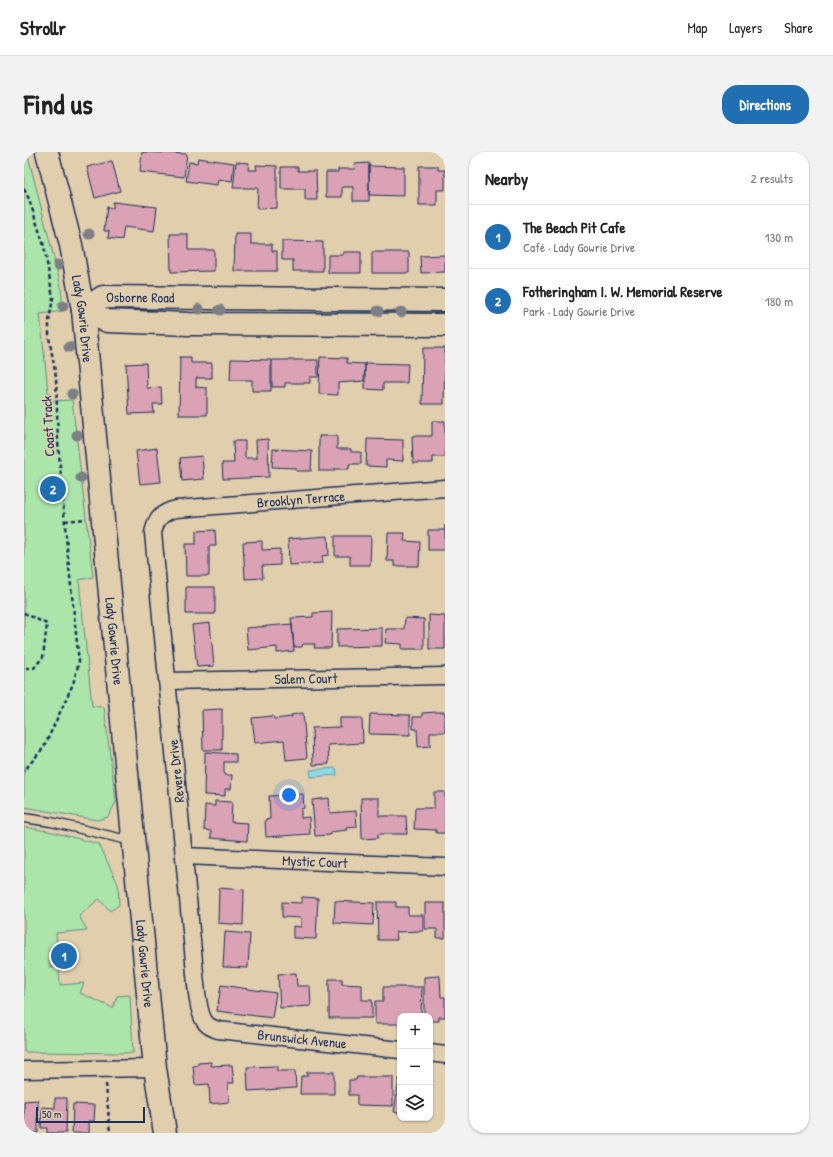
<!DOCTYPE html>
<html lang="en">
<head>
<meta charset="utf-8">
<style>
	:root { --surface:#fff; --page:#f2f2f2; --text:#222; --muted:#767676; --line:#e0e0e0; --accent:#1f6fb2 }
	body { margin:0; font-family:"Patrick Hand",sans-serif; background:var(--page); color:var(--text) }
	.controls { position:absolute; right:12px; bottom:12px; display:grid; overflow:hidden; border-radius:8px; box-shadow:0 1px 3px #0004 }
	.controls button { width:36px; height:36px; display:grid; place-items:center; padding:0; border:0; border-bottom:1px solid var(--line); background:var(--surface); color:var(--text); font:20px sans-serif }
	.scale { position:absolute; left:12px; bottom:10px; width:109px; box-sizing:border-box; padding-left:4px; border:2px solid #1b2f5e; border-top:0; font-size:11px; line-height:14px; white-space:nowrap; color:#1b2f5e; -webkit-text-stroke:3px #e1ceac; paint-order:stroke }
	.you { position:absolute; left:265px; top:643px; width:14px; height:14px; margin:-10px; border:3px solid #fff; border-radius:50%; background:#1a73e8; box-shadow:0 0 0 6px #1a73e833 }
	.badge { display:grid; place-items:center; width:26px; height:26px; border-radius:50%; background:var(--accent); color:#fff; font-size:13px; font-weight:700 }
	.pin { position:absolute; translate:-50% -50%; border:2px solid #fff; box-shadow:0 1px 4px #0006 }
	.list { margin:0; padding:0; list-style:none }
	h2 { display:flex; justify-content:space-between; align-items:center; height:52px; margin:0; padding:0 16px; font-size:17px }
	h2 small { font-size:13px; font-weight:400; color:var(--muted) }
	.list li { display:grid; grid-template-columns:26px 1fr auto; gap:12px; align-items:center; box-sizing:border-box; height:64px; padding:0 16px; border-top:1px solid var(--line) }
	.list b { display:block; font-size:15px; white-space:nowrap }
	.list p { margin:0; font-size:13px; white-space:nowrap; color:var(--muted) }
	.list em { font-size:13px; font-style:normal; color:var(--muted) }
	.icon { flex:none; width:22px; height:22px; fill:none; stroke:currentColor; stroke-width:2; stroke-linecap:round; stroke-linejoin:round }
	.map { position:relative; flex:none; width:421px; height:981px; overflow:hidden; border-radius:16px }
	header { display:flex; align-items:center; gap:24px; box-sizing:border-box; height:56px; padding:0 20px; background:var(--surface); border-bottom:1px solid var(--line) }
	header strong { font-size:19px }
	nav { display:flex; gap:22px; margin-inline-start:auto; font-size:14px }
	.intro { display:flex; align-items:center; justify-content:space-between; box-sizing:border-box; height:96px; padding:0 24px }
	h1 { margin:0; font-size:28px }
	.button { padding:10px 18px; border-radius:16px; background:var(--accent); color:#fff; font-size:14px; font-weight:700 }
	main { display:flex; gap:24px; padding:0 24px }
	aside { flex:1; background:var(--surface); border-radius:16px; box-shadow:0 1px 3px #0004 }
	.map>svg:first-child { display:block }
</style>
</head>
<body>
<header>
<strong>Strollr</strong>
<nav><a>Map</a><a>Layers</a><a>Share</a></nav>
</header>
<div class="intro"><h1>Find us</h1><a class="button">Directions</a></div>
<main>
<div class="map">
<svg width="421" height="981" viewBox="0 0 421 981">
	<rect width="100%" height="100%" fill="#e1ceac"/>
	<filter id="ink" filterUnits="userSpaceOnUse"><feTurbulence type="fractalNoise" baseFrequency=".025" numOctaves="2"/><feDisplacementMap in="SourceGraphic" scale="8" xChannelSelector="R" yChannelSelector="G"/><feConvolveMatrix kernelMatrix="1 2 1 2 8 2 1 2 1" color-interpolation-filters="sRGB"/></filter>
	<g filter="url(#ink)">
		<path fill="#abe5aa" stroke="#638a84" d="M0 0H3L37 134 39 159 16 162 25 249 48 248 69 425 55 428 68 554 80 555 92 650 84 665 73 668 0 655Z
			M0 675 24 679 75 692 94 732 95 753 86 759 75 747 55 764 63 778 32 781 33 795 25 796 26 815 35 816 36 833 60 831 56 841 89 856 93 844 106 843 109 901 0 900Z"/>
		<path fill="#8adbe4" stroke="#5e96ae" d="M312 616 313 623 287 625 286 618Z"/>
		<path fill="#daa2b4" stroke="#1b2f5e" d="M118 0 163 2 160 25 116 20Z
			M174 6 210 11 208 29 194 27 193 33 162 29 165 10 173 11Z
			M88 9 96 39 71 46 63 15Z
			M212 10 225 11 224 18H233L232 13 253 14V56L233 57 234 36H209Z
			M345 11V49H329V35H318V45H302V20H314V17H331L330 12Z
			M345 14 380 15V44L345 43Z
			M395 14H414V18H421V38H413V53H395Z
			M257 15H274V19H292L293 48H281V37H257Z
			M89 50 133 55 130 79 100 75 98 88 84 86 85 79H80L83 55 89 56Z
			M146 82H164V98H190V119L147 120Z
			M211 82H227V92H248V99H253V119H210Z
			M258 89 299 90V119H269V108H258Z
			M319 100H337V121H304V103H319Z
			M348 100H385V121H348Z
			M421 103V120L397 121 396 104Z
			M399 196H421L420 252H398Z
			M156 205H167V211H188V226H172V235L183 236V263H155Z
			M296 205 323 206V211L341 212 340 229 314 231V243L295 242Z
			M207 207 247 208V239H228V228H206Z
			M248 208H294V225H286V231H261V235H248Z
			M122 211 123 236 137 235 138 252H129L130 261 105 262 102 212Z
			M341 211 384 212 383 231H359V238L341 237Z
			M408 269H421V305H409V311H389L388 284H408Z
			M295 284H313V297H327V300H337V312H325V317H310V319H295Z
			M244 287 245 325 199 327 198 311H210L209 289H221V306H233L232 288Z
			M343 287 379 288V309L362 308V315L342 314Z
			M133 296 137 330 116 332 112 299Z
			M249 297 288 299 287 319H272V316L248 315Z
			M178 304 180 327 158 329 156 306Z
			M421 373V398H404V378H421Z
			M191 378 192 394H185V424H162L161 392H172V379Z
			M364 381H381L380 389 396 390 395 414H370V409H363Z
			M304 384 305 403 298 404 299 411 265 413 264 387Z
			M311 384H347L346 413H326V404H311Z
			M238 389V398L256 397V413L238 414 239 426 221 427 219 390Z
			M162 435H191V462H162Z
			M308 460 307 496H290L291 492H279L278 495H270L267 466 289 465V461Z
			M405 463 421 464V497H405Z
			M381 466 400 467V497H378V492L361 491 362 477H380Z
			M186 471 190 514 173 515 168 473Z
			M268 472 270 499 253 501V495L224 498 222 476Z
			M358 476V494L313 495V477Z
			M198 557V598H179L178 558Z
			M413 560H421V580H406V594L394 595 393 577H389V565H398V561Z
			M279 561 283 606 262 608 260 588 231 591 228 566 249 564 250 567 268 565 267 563Z
			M346 562 386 563V583L345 582Z
			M316 566H338L339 591 304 593 305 612 289 613 288 576 316 575Z
			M181 600 212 602V610H200V623H208L207 637H201V644L180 643Z
			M410 640H421V681H412V678L390 677 391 656H410Z
			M279 642 280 656 277 657V666L285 665 286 682 242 685 241 668 246 667 245 644Z
			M305 646 306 661 332 659 333 675 322 676 323 678 306 680V683L291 684 288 648Z
			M337 646H355V664H382L383 682H354V686L338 687Z
			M191 649 208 650 207 670 224 671 223 689 187 686V679L180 678 181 653 191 654Z
			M195 736 220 738 219 773 194 771Z
			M278 745 294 746 292 787 269 786V774L277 775V766L258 765V750L278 751Z
			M311 749 350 751 349 773 310 771Z
			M353 750H372V755H384V763H399V779L372 780 373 788H354Z
			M401 751H421V786H413V777H401Z
			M201 780 226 782 224 816 199 815Z
			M50 796 51 811 30 812 29 797Z
			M272 821 273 834H286L287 854 256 856 254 822Z
			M416 824 417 845H421V865H415V869H406V864H400V825Z
			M305 827H318V832L338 833V848H348V866H305Z
			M197 833 252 841 248 866 193 859Z
			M359 835H398L397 864H376V872H351V849H359Z
			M187 910V914L208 913 210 931H204L205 950 186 952 185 932 171 933 169 914 174 913V911Z
			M253 914V919H271L272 936 224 939 223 915Z
			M283 920H310V942H276L277 924H283Z
			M333 925H369V954L333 953V943H325V928H332Z
			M375 927H376V961L370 960Z
			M31 946H43L42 981H23V976H17L18 955 31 956Z
			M14 948V981H0V949Z
			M49 952 71 953 70 969H65V981H48Z"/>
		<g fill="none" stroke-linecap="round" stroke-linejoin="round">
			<defs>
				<path id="lane" d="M0 666 27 670 108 689"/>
				<g id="street">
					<path id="s1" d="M143 529 421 524"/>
					<path id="s2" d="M160 704 421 715"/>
					<path id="s3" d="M376 898 194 878C189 876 184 875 181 870 172 859 171 815 169 799L129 381C132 367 138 360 152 357L421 336"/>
					<path d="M406 901 421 903"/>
					<path d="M0 918 131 916"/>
				</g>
				<g id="secondary">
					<path id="s4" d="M23 0 47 93 59 158 131 916 141 981"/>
					<path id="s5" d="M59 158 79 145 421 148"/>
					<path d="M59 158 83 169 165 172 421 173"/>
				</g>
			</defs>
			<use href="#lane" stroke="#1b2f5e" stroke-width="11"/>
			<use href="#street" stroke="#1b2f5e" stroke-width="19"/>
			<use href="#secondary" stroke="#1b2f5e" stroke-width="25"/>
			<path stroke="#1b2f5e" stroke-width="2.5" stroke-dasharray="4 3" stroke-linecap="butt" d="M0 37 5 47 20 94 29 146 25 169V185L32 225 34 290 43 396 55 510 49 532 20 595 0 619
				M41 369 62 367
				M0 461 23 472 19 505 10 516H0
				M82 932 86 981"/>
			<use href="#lane" stroke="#e1ceac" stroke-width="8"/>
			<use href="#street" stroke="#e1ceac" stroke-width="16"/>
			<use href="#secondary" stroke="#e1ceac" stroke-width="22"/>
		</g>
		<g fill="#7c8086">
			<circle cx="65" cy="82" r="5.5"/>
			<circle cx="34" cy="113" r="5.5"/>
			<circle cx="39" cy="154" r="5.5"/>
			<circle cx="175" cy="157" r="5.5"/>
			<circle cx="196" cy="158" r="5.5"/>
			<circle cx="354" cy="159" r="5.5"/>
			<circle cx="377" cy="160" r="5.5"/>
			<circle cx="45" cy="195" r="5.5"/>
			<circle cx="48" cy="242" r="5.5"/>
			<circle cx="53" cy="283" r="5.5"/>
			<circle cx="57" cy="326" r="5.5"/>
		</g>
	</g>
	<g text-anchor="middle" stroke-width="3" stroke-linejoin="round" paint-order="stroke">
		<g font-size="14" fill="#1b2f5e" stroke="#e1ceac">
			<text dy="5" stroke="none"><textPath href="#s5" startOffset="61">Osborne Road</textPath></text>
			<text dy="5" stroke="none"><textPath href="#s4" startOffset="171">Lady Gowrie Drive</textPath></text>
			<text transform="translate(24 274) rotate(-93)" y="5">Coast Track</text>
			<text dy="5" stroke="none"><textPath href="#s3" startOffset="852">Brooklyn Terrace</textPath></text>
			<text dy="5" stroke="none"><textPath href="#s4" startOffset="495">Lady Gowrie Drive</textPath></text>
			<text dy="5" stroke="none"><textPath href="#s1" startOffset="139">Salem Court</textPath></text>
			<text transform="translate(152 619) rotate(-96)" y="5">Revere Drive</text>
			<text dy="5" stroke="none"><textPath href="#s2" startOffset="131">Mystic Court</textPath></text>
			<text dy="5" stroke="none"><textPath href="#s4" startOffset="819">Lady Gowrie Drive</textPath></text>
			<text transform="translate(278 887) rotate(6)" y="5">Brunswick Avenue</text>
		</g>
	</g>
</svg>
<div class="controls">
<button>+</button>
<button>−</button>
<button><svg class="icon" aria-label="layers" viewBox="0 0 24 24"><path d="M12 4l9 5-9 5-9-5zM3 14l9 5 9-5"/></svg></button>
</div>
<div class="scale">50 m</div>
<div class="you"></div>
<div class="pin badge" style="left:40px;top:804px">1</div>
<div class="pin badge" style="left:29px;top:337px">2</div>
</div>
<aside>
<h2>Nearby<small>2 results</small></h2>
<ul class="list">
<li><span class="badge">1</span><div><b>The Beach Pit Cafe</b><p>Café · Lady Gowrie Drive</p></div><em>130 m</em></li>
<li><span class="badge">2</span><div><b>Fotheringham I. W. Memorial Reserve</b><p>Park · Lady Gowrie Drive</p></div><em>180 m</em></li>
</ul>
</aside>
</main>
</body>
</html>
